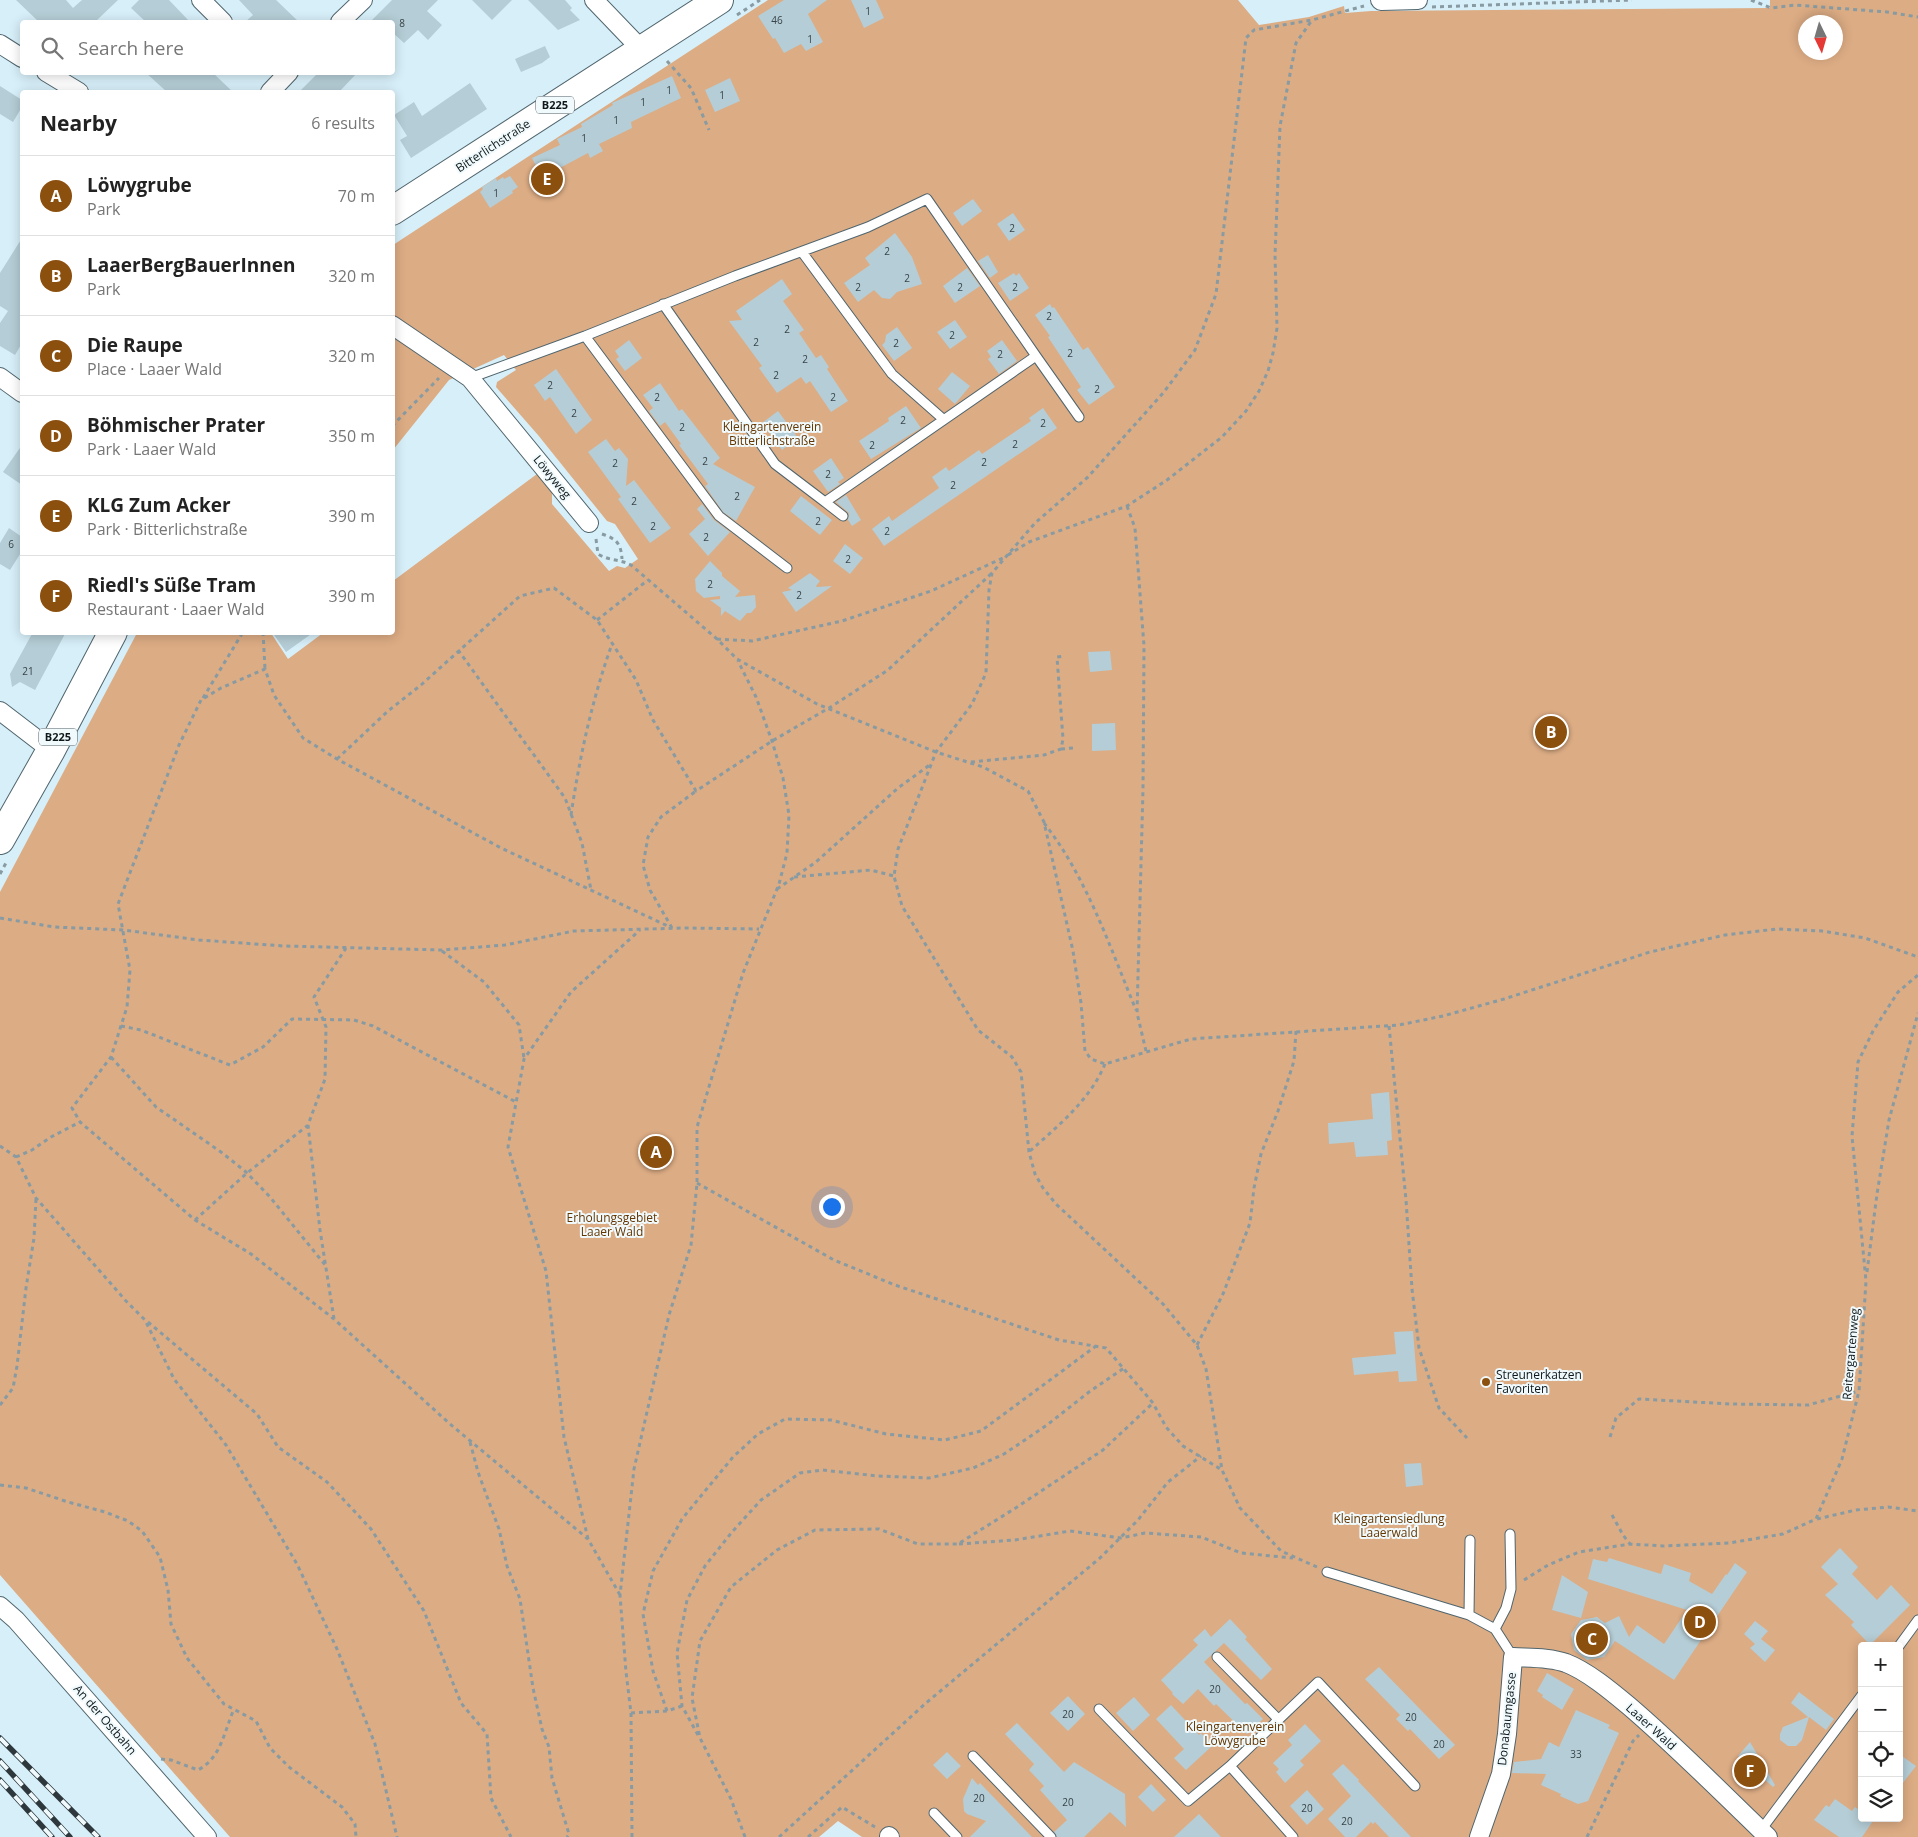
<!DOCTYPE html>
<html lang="en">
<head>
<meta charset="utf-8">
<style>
	:root { --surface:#fff; --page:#f2f2f2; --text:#222; --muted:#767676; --line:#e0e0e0; --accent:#8b4f0e }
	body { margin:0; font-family:"Open Sans",sans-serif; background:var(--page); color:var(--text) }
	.controls { position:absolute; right:15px; bottom:15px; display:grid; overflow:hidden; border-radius:5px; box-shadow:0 2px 12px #0003 }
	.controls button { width:45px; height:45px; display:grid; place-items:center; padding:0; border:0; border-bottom:1px solid var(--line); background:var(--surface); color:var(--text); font:25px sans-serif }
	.compass { position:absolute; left:1798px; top:15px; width:45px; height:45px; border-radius:50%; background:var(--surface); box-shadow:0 2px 12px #0003; rotate:175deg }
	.you { position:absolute; left:831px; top:1206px; width:18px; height:18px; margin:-12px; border:4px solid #fff; border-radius:50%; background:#1a73e8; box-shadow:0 0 0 8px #1a73e833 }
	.badge { display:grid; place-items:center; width:32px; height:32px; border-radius:50%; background:var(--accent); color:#fff; font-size:16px; font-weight:700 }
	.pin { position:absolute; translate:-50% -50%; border:2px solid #fff; box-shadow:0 1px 5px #0006 }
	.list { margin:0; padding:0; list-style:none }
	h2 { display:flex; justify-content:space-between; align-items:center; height:65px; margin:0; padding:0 20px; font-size:21px }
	h2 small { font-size:16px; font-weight:400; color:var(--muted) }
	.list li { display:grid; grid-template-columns:32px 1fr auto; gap:15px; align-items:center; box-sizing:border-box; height:80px; padding:0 20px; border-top:1px solid var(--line) }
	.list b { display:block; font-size:19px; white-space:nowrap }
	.list p { margin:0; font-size:16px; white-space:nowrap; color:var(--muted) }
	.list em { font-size:16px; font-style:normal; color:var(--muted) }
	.icon { flex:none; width:28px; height:28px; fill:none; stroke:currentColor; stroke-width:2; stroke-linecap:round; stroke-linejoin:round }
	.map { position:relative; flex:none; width:1918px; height:1837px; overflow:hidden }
	.search { position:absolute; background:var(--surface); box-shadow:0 2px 12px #0003; left:20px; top:20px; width:375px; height:55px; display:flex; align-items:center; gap:12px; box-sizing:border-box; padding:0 18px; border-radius:5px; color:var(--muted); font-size:19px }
	.panel { position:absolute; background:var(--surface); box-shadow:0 2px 12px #0003; left:20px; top:90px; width:375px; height:545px; border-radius:5px }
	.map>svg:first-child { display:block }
</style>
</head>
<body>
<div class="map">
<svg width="1918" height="1837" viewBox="0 0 1918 1837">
	<rect width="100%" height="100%" fill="#d7eff9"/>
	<path fill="#dcac84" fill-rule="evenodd" d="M768 0H1238L1259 25 1309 17 1344 6 1345 13 1371 11 1770 8V0H1918V1837H862L838 1821 819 1837H230L0 1575V892L137 633H271L288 659 323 633 392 632 393 581 537 474 552 490V504L609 571 617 566 625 568 638 559 615 524 607 521 538 435 496 387 497 382 516 370 504 355 449 380 393 450V245ZM1806 22H1836V52H1806ZM1862 1646H1899V1818H1862Z"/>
	<path fill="#b5cdd6" d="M16 0H66L73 8 82 0H118L95 22H39Z
		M139 0H169L190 22H146L131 8Z
		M239 0H276L299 22H245L253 15Z
		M392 0H438L427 11 442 25 428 40 418 30 404 43 392 32V22H370Z
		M472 0H512L492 20Z
		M528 0H565L572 8 570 10 580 20 558 30Z
		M784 0H827L808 14 823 42 806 51 801 44 784 53 775 38 773 39 758 16Z
		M851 0H876L884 18 864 28Z
		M545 46 550 57 542 63 521 72 515 59Z
		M145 72H212L233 92H167Z
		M319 72H358L339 92H299Z
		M672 76 681 98 631 122 632 128 599 144 603 151 590 158 588 153 556 170 557 173 543 180 532 158 560 145 557 139 582 127 581 124 613 105 612 103Z
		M730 78 740 101 715 112 705 90Z
		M470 83 487 109 411 158 400 140 407 136 394 115 414 102 422 116Z
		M0 86 22 100V107L13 122 0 114Z
		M510 176 518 187 512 191 513 193 490 208 480 192 483 189 482 187 496 178 497 181 503 177 504 179Z
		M973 199 982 211 962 226 953 213Z
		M1013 213 1025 230 1009 241 997 224Z
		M895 233 912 257 922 284 897 292 890 299 882 298 874 290 858 302 844 283 870 265 865 258Z
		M22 238V343L15 355 0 346V323L8 311 0 306V273Z
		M988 255 998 272 990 278 978 261Z
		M967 268 980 286 955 303 943 286Z
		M1014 273 1016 276 1019 273 1029 288 1010 301 998 283Z
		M782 279 792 294 783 301 804 330 799 333 816 358 821 355 829 367 827 369 848 401 831 412 810 381 806 384 801 377 777 393 759 368 762 366 729 321 742 320 736 311Z
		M1050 304 1052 308 1054 307 1083 350 1088 347 1115 387 1089 405 1077 390 1081 387 1048 337 1050 336 1035 315Z
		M955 320 967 337 950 349 937 332Z
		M897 327 912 348 894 361 882 345 885 342 886 335Z
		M629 340 642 358 625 371 616 359 619 357 615 351Z
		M1002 340 1017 361 999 374 988 359 991 357 987 351Z
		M556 369 592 420 576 434 550 397 545 401 534 385Z
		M952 372 970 386 955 404 938 389Z
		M660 383 679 411 682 409 720 458 713 464 755 487 736 521 723 512 705 486 708 484 679 445 681 444 665 422 660 426 649 411 653 408 643 395Z
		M906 406 921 428 871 459 859 441 889 421 888 418Z
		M1043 408 1057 428 884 546 872 529 889 516 892 521 939 488 932 477 946 467 949 471 979 450 982 454 1031 421 1029 418Z
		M778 411 798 438 782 450 762 423Z
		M606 439 615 451 619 448 628 459 626 486 634 480 671 528 650 543 618 499 621 497 588 452Z
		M22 445V485L3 472Z
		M831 458 844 478 838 482 840 484 828 492 813 471Z
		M846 495 861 520 852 526 848 520 849 513 836 502Z
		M801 496 832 520 820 535 790 511Z
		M702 504 714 520 730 532 708 556 689 534 705 519 697 509Z
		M9 528 22 537V551L10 570 0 564V543Z
		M845 544 863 558 850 574 833 561Z
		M710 561 722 573V576L740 591 735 597 755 595 756 607 751 613H747L740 621 725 611 721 616V608L710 600 720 599V596L704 598 696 591 695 579Z
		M810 573 820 581 816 586 817 587 832 586 796 612 782 592 792 590 788 588Z
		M33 632H66L35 690 20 682 12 687 10 674Z
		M272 632H314L286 652Z
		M1110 651 1112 670 1090 672 1088 652Z
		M1115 723 1116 750 1092 751V724Z
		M1389 1092 1392 1140 1387 1141 1388 1155 1356 1157 1354 1142 1329 1144 1328 1123 1373 1119 1371 1094Z
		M1413 1331 1417 1381 1399 1382 1398 1371 1354 1375 1352 1358 1396 1354 1394 1332Z
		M1421 1463 1423 1485 1406 1487 1404 1464Z
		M1840 1548 1858 1567 1852 1574 1877 1600 1891 1585 1910 1605 1870 1645 1851 1625 1854 1622 1825 1595 1838 1584 1821 1567Z
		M1609 1558 1661 1574 1664 1564 1691 1573 1689 1581 1712 1594 1726 1574 1727 1575 1735 1563 1747 1572 1674 1680 1615 1641 1604 1657 1587 1660 1574 1650 1571 1634 1581 1620 1597 1617 1605 1623 1619 1616 1629 1637 1637 1625 1664 1644 1687 1610 1588 1579 1593 1559 1607 1562Z
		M1562 1575 1588 1592 1581 1618 1552 1610Z
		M1230 1619 1247 1637 1245 1639 1272 1669 1261 1680 1224 1643 1204 1662 1245 1704 1247 1703 1263 1719 1247 1734 1216 1704 1214 1706 1198 1689 1183 1704 1172 1694 1173 1693 1161 1680 1198 1645 1193 1640 1205 1629 1211 1637Z
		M1755 1621 1768 1631 1761 1639 1775 1650 1765 1662 1750 1648 1755 1644 1744 1634Z
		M1379 1667 1455 1745 1439 1759 1410 1729 1408 1731 1396 1719 1400 1715 1365 1679Z
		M1547 1673 1574 1689 1562 1710 1542 1697 1543 1695 1537 1691Z
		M1799 1692 1834 1719 1826 1730 1809 1717 1802 1740 1796 1746H1788L1780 1740V1734L1783 1727 1808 1717 1791 1703Z
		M1068 1696 1085 1714 1068 1731 1050 1713Z
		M1134 1697 1150 1715 1133 1731 1116 1713Z
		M1171 1705 1199 1735 1201 1733 1212 1746 1186 1770 1174 1758 1184 1749 1156 1719Z
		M1576 1710 1610 1725 1608 1728 1619 1733 1588 1801 1578 1804 1560 1796 1561 1794 1541 1785 1546 1774 1512 1773 1514 1762 1541 1759 1549 1742 1559 1747Z
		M1017 1723 1064 1772 1074 1762 1125 1794 1126 1827 1110 1812 1084 1837H1057L1054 1832 1067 1820 1040 1790 1044 1786 1029 1770 1034 1764 1005 1734Z
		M1305 1724 1321 1741 1300 1761 1304 1765 1285 1783 1276 1772 1279 1769 1273 1763 1292 1745 1288 1740Z
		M1750 1742 1775 1785 1773 1787 1738 1756Z
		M947 1752 961 1766 947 1779 933 1765Z
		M1899 1754 1916 1766 1899 1788Z
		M1343 1764 1359 1780 1358 1781 1411 1837H1389L1375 1822 1373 1824 1371 1822 1356 1837H1345L1328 1819 1351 1796 1332 1774Z
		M972 1778 978 1785 980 1783 1032 1837H970L986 1821 967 1814 964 1811 963 1799Z
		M1151 1784 1166 1800 1153 1812 1138 1797Z
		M1307 1790 1324 1809 1307 1825 1290 1806Z
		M1835 1799 1852 1811 1855 1807 1862 1812V1818H1870L1873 1821 1862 1837H1839L1814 1820 1826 1805 1829 1807Z
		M1199 1814 1221 1837H1174Z"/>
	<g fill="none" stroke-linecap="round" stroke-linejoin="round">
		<defs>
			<path id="lane" d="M802 252 892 374 943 419
				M585 336 719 516 787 568
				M1036 356 1079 417
				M470 378 585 336 735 276 868 227 927 199 1036 356 825 502 775 464 663 304
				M825 502 843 516
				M1327 1572 1469 1615 1495 1629 1513 1657
				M1469 1615 1470 1540
				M1495 1629 1506 1608 1511 1589 1510 1534
				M1899 1646 1918 1620
				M1217 1657 1278 1719
				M1099 1709 1188 1801 1230 1766 1293 1837
				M973 1756 1051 1837
				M1230 1766 1318 1682 1415 1786
				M934 1813 957 1837
				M1761 1830 1862 1695"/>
			<path id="street" d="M201 0 223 22
				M594 0 641 49
				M1380 0 1381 1 1418 0
				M340 22 363 0
				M0 44 22 58
				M46 72 79 92
				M270 92 289 72
				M392 325 470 378 589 523
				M0 377 22 393
				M0 711 51 750
				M0 1606 16 1620 207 1837
				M889 1836 890 1837
				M1479 1837 1501 1774 1507 1734 1513 1657C1530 1658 1549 1657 1566 1663 1587 1671 1611 1691 1629 1706 1677 1747 1722 1793 1768 1837"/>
			<path id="primary" d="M392 211 719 0
				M0 840 51 750 113 632"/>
		</defs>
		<use href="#lane" stroke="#50656d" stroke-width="11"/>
		<use href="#street" stroke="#50656d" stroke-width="20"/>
		<use href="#primary" stroke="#50656d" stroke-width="30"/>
		<path stroke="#899ba2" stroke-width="3" stroke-dasharray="4 4" stroke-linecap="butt" d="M1751 0 1771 8 1795 5 1887 12 1918 17
			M1432 7 1632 0
			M737 15 760 0
			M667 61 691 88 709 130
			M392 426 439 378
			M1127 506 1135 528 1144 646 1143 789 1137 1013 1146 1051
			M602 534C617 539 621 544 622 559
			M596 539 598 554C609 561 620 559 631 565L717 639 737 659 817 704 936 752 983 767 1028 791 1044 822 1073 951 1081 1003 1085 1051 1091 1059 1105 1064 1191 1039 1399 1025 1443 1016 1504 999 1650 952 1725 935 1777 929 1822 931 1865 938 1918 957
			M1008 555 1029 542 1127 506 1167 480 1222 437 1246 411 1259 391 1268 371 1273 353 1277 328 1275 255 1280 126 1296 43 1312 20
			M597 620 648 580
			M263 632 265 669
			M717 639 752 641 842 621 931 591 1003 558
			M458 650 565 798 582 843 591 890
			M203 698 243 632
			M1061 749 1073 748
			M337 759 388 711 421 685 520 596 554 588 597 620 636 680 653 720 696 791 772 741 829 708 888 670 992 573
			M971 762 1044 755 1061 749 1063 739 1057 657 1064 656
			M571 815C580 755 592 700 612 644
			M1044 823C1086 876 1110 947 1136 1010
			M0 874 7 861
			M794 877 871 870 894 876
			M777 889 816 862 898 788 931 764
			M0 918 54 927 123 930 199 940 284 946 442 950 505 945 574 931 685 928 759 929
			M672 928 650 890 643 865 648 837 661 817 696 791
			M442 951 484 982 519 1025 524 1058
			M121 1026 141 1030 230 1065 263 1047 292 1019 354 1020 373 1026 516 1102
			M1389 1026 1406 1200 1412 1289 1419 1348 1439 1408 1467 1438
			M111 1057 156 1107 221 1152 246 1172 270 1197 326 1266
			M0 1146 16 1157 36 1198 126 1301 145 1320 174 1379 226 1445 297 1564 337 1649 375 1744 397 1837
			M1030 1151C1058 1126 1090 1100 1105 1064
			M16 1157 32 1150 51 1137 80 1122
			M697 1183 834 1260 895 1285 1059 1340 1106 1348 1153 1403 1166 1427 1183 1446 1222 1470
			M195 1220 247 1173 307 1126
			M1867 1272 1877 1194 1889 1120 1918 1013
			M334 1319 320 1230 308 1125 325 1079 326 1027 314 997 346 948
			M148 1322 257 1414 278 1447 327 1482 371 1529 424 1611 461 1703 487 1734 491 1798 511 1837
			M1197 1345 1223 1294 1250 1223 1254 1188 1261 1154 1278 1111 1294 1061 1296 1031
			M0 1405 13 1388 17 1366 26 1288 34 1238 36 1199
			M1610 1437 1616 1418 1639 1399 1731 1404 1808 1405 1859 1391
			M470 1442 478 1472 499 1529 507 1566 520 1599 533 1688 542 1729 549 1747 552 1778 569 1834 567 1837
			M0 1485 26 1488 68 1502 105 1512 128 1521 142 1531 160 1557 168 1590 171 1624 187 1658 224 1704 256 1721 270 1748 289 1767 342 1807 355 1824 356 1837
			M1612 1515 1623 1535 1630 1544
			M1817 1519 1856 1510 1888 1507 1918 1511
			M588 1539 564 1437 546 1271 508 1147 524 1059 571 992 640 930
			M959 1544 1015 1540 1070 1531 1121 1538 1145 1533 1201 1537 1241 1553 1293 1558
			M1317 1567 1281 1551 1240 1508 1222 1470 1206 1369 1197 1345 1163 1304 1056 1204 1043 1188 1035 1174 1029 1152 1021 1072 1012 1057 978 1030 902 906 894 876 898 849 936 752 972 704 986 673 989 590 992 573 1035 523 1088 477 1164 392 1195 350 1216 294 1246 38 1254 30 1312 20 1364 6
			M1524 1580 1548 1565 1579 1552 1630 1544 1663 1546 1729 1543 1783 1534 1816 1519 1842 1459 1859 1391 1866 1281 1852 1136 1858 1062 1873 1031 1898 992 1918 975
			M620 1595 588 1539 450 1424 334 1319 251 1254 195 1220 80 1122 72 1108 111 1057 127 1007 130 970 118 904 179 745 201 700 221 688 265 669 274 695 303 738 337 759 501 848 672 928
			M667 1711 653 1671 643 1614 653 1571 682 1519 733 1457 758 1434 785 1419 831 1420 886 1434 945 1440 981 1431 1096 1346
			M631 1713 667 1711 682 1706
			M698 1735 682 1706 677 1653 687 1600 705 1566 732 1532 761 1500 800 1473 822 1470 878 1476 929 1478 973 1468 1004 1454 1047 1425 1089 1392 1124 1368
			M161 1759 171 1760 198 1770C221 1758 224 1732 234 1709
			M632 1837 631 1713 626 1672 620 1595 634 1469 669 1315 691 1245 697 1183V1127L743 973 779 884 787 853 789 815 783 778 772 741 756 697 738 661
			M745 1837 731 1799 700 1738 692 1698 700 1641 731 1587 777 1550 815 1530 879 1529 918 1544H958L1014 1509 1103 1450 1153 1403
			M779 1837 926 1703 1100 1558 1138 1520 1168 1482 1201 1456
			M808 1837 842 1807 875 1827
			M1587 1837 1633 1741 1639 1735"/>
		<use href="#lane" stroke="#fff" stroke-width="9"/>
		<use href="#street" stroke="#fff" stroke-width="18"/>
		<use href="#primary" stroke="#fff" stroke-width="28"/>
		<path stroke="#2e383c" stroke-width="1" d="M1735 1774 1765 1767"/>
		<defs>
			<path id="rail" d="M0 1738 98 1837
				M0 1761 70 1837
				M0 1780 52 1837"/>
		</defs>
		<use href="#rail" stroke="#2e383c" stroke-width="5.5"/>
		<use href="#rail" stroke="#f0fafd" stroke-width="4" stroke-dasharray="11" stroke-linecap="butt"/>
	</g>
	<circle fill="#8b4f0e" stroke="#f0fafd" stroke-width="2" cx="1486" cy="1382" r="5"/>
	<g text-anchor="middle" stroke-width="4" stroke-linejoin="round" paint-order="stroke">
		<g font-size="10" fill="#384449">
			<text x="868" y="15">1</text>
			<text x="777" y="24">46</text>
			<text x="402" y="27">8</text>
			<text x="810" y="43">1</text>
			<text x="669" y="94">1</text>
			<text x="722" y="99">1</text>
			<text x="643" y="106">1</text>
			<text x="616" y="124">1</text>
			<text x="584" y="142">1</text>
			<text x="496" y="197">1</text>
			<text x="1012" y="232">2</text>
			<text x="887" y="255">2</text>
			<text x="907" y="282">2</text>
			<text x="858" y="291">2</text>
			<text x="960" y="291">2</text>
			<text x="1015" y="291">2</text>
			<text x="1049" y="320">2</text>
			<text x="787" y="333">2</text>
			<text x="952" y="339">2</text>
			<text x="756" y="346">2</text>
			<text x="896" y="347">2</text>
			<text x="1070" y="357">2</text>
			<text x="1000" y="358">2</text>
			<text x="805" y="363">2</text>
			<text x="776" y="379">2</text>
			<text x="550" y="389">2</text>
			<text x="1097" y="393">2</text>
			<text x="657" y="401">2</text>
			<text x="833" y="401">2</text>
			<text x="574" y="417">2</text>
			<text x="903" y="424">2</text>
			<text x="1043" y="427">2</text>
			<text x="682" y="431">2</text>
			<text x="1015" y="448">2</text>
			<text x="872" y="449">2</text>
			<text x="705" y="465">2</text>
			<text x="984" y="466">2</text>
			<text x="615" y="467">2</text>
			<text x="828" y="478">2</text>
			<text x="953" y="489">2</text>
			<text x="737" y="500">2</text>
			<text x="634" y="505">2</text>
			<text x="818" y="525">2</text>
			<text x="653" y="530">2</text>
			<text x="887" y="535">2</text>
			<text x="706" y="541">2</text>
			<text x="11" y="548">6</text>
			<text x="848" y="563">2</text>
			<text x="710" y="588">2</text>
			<text x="799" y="599">2</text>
			<text x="28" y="675">21</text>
			<text x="1215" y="1693">20</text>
			<text x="1068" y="1718">20</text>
			<text x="1411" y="1721">20</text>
			<text x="1439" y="1748">20</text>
			<text x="1576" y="1758">33</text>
			<text x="979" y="1802">20</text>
			<text x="1068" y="1806">20</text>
			<text x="1307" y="1812">20</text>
			<text x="1347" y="1825">20</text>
		</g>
		<g fill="#f0fafd" stroke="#525b5e" stroke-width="1">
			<rect x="536" y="96.5" width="38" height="17" rx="4"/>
			<rect x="39" y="728.5" width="38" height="17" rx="4"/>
		</g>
		<g font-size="11" font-weight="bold" fill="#0f171a">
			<text x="555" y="109">B225</text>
			<text x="58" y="741">B225</text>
		</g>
		<g font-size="12" fill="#0f171a" stroke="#f0fafd">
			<text transform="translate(493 146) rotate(-33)" y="4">Bitterlichstraße</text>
			<text transform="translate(552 477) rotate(51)" y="4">Löwyweg</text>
			<text transform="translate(1851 1354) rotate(-85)" y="4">Reitergartenweg</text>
			<text transform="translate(1507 1719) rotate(-84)" y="4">Donabaumgasse</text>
			<text transform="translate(105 1720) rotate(49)" y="4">An der Ostbahn</text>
			<text transform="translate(1651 1727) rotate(42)" y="4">Laaer Wald</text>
		</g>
		<g font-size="12" fill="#653600" stroke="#f0fafd">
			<text x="772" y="431">Kleingartenverein<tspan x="772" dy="14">Bitterlichstraße</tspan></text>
			<text x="612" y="1222">Erholungsgebiet<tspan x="612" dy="14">Laaer Wald</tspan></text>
			<text x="1389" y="1523">Kleingartensiedlung<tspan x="1389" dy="14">Laaerwald</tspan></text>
			<text x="1235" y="1731">Kleingartenverein<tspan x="1235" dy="14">Löwygrube</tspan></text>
		</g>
		<g font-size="12" fill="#0f171a" stroke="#f0fafd" text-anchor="start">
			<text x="1496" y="1379">Streunerkatzen<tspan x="1496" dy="14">Favoriten</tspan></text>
		</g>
	</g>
</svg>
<div class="controls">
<button>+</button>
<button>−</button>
<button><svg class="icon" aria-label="locate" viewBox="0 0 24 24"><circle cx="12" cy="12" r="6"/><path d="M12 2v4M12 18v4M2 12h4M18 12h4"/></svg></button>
<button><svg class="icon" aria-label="layers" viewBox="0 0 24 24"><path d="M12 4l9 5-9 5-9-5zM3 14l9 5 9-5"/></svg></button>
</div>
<svg class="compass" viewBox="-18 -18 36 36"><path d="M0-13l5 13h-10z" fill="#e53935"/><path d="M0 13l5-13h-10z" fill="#767676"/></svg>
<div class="you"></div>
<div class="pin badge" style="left:656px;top:1152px">A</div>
<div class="pin badge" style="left:1551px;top:732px">B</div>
<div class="pin badge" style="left:1592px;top:1639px">C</div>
<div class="pin badge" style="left:1700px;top:1622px">D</div>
<div class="pin badge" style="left:547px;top:179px">E</div>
<div class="pin badge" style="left:1750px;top:1771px">F</div>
<div class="search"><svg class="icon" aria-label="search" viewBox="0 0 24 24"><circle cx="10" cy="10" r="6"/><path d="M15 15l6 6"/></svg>Search here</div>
<section class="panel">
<h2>Nearby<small>6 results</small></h2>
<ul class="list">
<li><span class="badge">A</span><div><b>Löwygrube</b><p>Park</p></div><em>70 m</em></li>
<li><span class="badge">B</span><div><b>LaaerBergBauerInnen</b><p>Park</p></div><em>320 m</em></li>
<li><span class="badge">C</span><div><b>Die Raupe</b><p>Place · Laaer Wald</p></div><em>320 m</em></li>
<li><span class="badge">D</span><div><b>Böhmischer Prater</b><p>Park · Laaer Wald</p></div><em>350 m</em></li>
<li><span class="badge">E</span><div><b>KLG Zum Acker</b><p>Park · Bitterlichstraße</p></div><em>390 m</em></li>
<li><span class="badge">F</span><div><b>Riedl's Süße Tram</b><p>Restaurant · Laaer Wald</p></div><em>390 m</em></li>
</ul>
</section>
</div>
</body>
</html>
